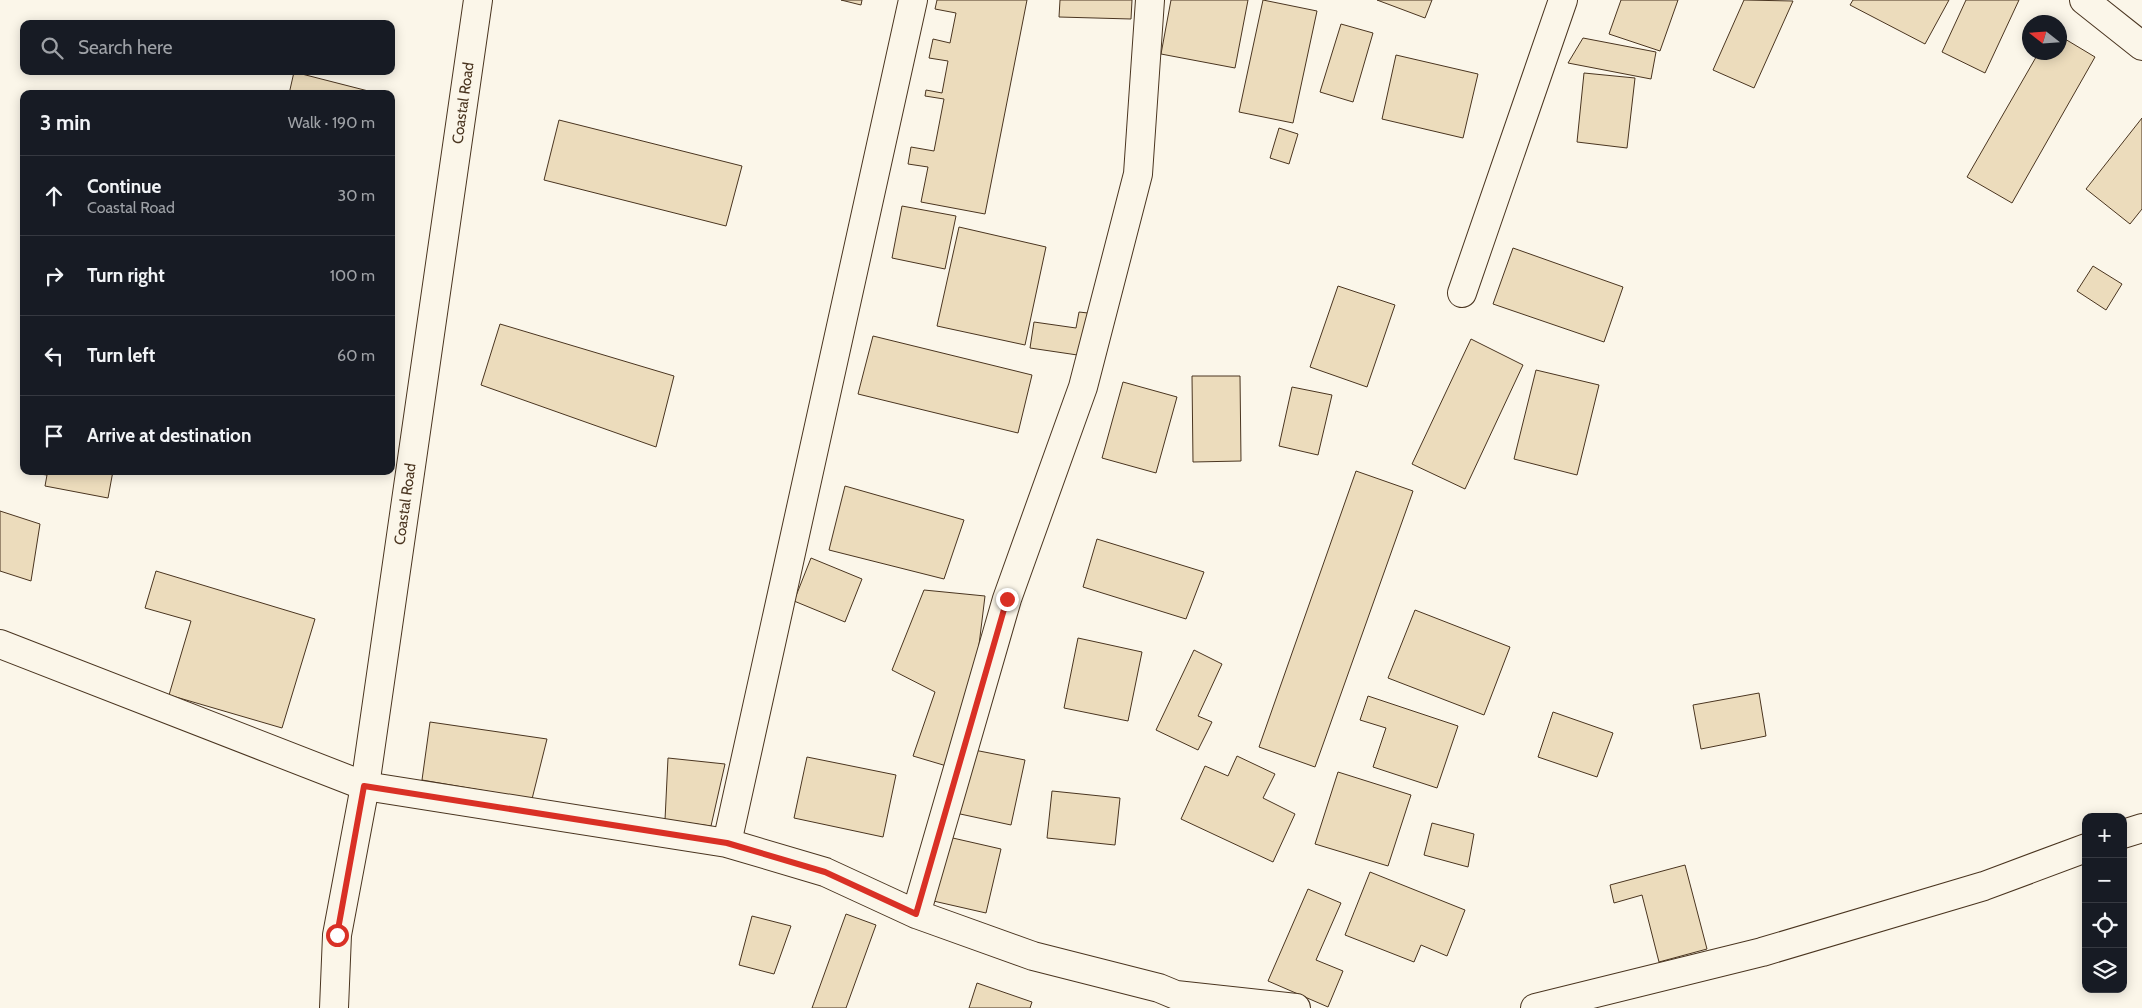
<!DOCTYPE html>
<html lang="en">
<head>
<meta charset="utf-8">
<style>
	:root { --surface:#171b24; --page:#20242c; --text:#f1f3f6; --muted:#9ea1a6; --line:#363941 }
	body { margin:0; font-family:Cabin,sans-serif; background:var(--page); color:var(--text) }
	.controls { position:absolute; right:15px; bottom:15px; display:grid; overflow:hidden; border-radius:10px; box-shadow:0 2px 12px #0003 }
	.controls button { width:45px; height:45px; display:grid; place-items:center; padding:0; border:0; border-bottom:1px solid var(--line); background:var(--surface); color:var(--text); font:25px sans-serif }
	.compass { position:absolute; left:2022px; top:15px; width:45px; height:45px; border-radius:50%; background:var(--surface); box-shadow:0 2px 12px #0003; rotate:287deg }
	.stop { position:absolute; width:15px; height:15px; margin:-11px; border:4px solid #d93025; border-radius:50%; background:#fff }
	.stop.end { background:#d93025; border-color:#fff; box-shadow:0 1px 5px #0008 }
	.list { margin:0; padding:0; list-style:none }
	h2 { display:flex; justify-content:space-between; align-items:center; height:65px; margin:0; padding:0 20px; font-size:21px }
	h2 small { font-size:16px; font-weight:400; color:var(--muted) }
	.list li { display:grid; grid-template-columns:32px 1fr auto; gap:15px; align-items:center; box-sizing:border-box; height:80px; padding:0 20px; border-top:1px solid var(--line) }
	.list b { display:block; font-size:19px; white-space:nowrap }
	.list p { margin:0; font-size:16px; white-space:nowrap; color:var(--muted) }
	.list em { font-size:16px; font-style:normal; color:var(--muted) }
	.icon { flex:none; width:28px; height:28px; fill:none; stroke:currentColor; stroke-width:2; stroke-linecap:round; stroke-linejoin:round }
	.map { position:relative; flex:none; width:2142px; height:1008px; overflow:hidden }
	.search { position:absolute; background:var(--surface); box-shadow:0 2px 12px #0003; left:20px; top:20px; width:375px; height:55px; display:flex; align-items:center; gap:12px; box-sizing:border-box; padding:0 18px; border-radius:10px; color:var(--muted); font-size:19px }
	.panel { position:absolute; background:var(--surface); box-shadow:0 2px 12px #0003; left:20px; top:90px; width:375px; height:385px; border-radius:10px }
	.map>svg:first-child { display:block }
</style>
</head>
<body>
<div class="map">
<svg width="2142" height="1008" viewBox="0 0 2142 1008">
	<rect width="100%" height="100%" fill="#fbf6e9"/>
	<path fill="#ecdcbc" stroke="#4a3520" d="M841 0H862L861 5Z
		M937 0H1027L985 214 921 202 928 167 908 164 911 147 934 151 944 99 925 96 926 90 942 93 948 61 929 58 933 39 950 43 956 13 935 9Z
		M1060 0H1132L1131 19 1059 17Z
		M1171 0H1248L1235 68 1161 54Z
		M1263 0 1317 11 1293 123 1239 112Z
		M1377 0H1432L1425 18Z
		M1621 0H1678L1660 51 1609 34Z
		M1744 0 1793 1 1754 88 1713 70Z
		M1853 0H1949L1925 44 1850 5Z
		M1966 0H2019L1985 73 1942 52Z
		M1341 24 1373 33 1353 102 1320 92Z
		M2060 36 2095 57 2012 203 1967 177 2039 52H2060Z
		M1583 38 1656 52 1651 79 1568 63Z
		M1396 55 1478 74 1463 138 1382 119Z
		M294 72 380 94H289Z
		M1584 73 1635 78 1627 148 1577 142Z
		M2142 118V209L2130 224 2086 189Z
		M559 120 742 166 726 226 544 180Z
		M1279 128 1298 134 1289 164 1270 158Z
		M902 206 956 216 945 269 892 258Z
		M959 227 1046 247 1025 345 937 326Z
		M1513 248 1623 287 1604 342 1493 304Z
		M2093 266 2122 284 2106 310 2077 291Z
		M1338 286 1395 305 1367 387 1310 367Z
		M1079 312 1097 314 1091 357 1030 348 1034 322 1076 328Z
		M500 324 674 376 656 447 481 385Z
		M873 336 1032 375 1018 433 858 394Z
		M1471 339 1523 365 1465 489 1412 464Z
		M1536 370 1599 385 1577 475 1514 459Z
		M1192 376H1240L1241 461 1193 462Z
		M1123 382 1177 397 1156 473 1102 458Z
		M1292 387 1332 395 1318 455 1279 446Z
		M32 471H113L108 498 45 486 47 475 32 473Z
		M1356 471 1413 491 1315 767 1259 747Z
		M845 486 964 520 944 579 829 550Z
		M0 511 40 524 31 581 0 571Z
		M1097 539 1204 572 1186 619 1083 587Z
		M811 558 862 579 845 622 794 601Z
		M156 571 315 619 282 728 169 695 191 621 145 608Z
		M924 590 985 596 972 702 950 767 913 756 935 692 892 670Z
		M1415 610 1510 647 1484 715 1388 678Z
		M1078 638 1142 652 1128 721 1064 708Z
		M1194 650 1222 664 1198 716 1212 722 1198 750 1156 730Z
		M1759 693 1766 736 1701 749 1693 705Z
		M1368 696 1458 726 1437 788 1373 767 1386 728 1360 720Z
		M1553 712 1613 733 1597 777 1538 757Z
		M430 722 547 739 532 799 422 780Z
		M964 748 1025 760 1011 825 951 812Z
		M1237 756 1275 774 1263 798 1295 814 1273 862 1181 819 1205 766 1228 776Z
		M807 757 896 775 883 837 794 818Z
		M668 758 725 764 711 826 665 820Z
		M1338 772 1411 795 1388 866 1315 844Z
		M1052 791 1120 798 1115 845 1047 838Z
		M1432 823 1474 834 1468 867 1424 855Z
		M944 836 1001 849 986 913 929 900Z
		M1685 865 1707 949 1659 962 1642 895 1614 903 1610 885Z
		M1370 872 1465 910 1447 956 1421 945 1414 962 1345 935Z
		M1308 889 1341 903 1316 960 1343 971 1328 1007 1268 981Z
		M846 914 876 925 846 1008H812Z
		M752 916 791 926 774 974 739 965Z
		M977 983 1032 1002 1030 1008H969Z"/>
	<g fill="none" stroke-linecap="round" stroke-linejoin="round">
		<defs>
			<path id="minor" d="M2084 0 2142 46
				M1462 293 1563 0
				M0 644 365 786 727 843 825 872 916 914 1033 956 1159 988 1176 995 1296 1008
				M2123 834 2142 828
				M727 843 913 0
				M916 914 1007 599 1083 387 1138 174 1150 0
				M1535 1008 1762 952 1984 886 2086 848"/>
			<path id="major" d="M334 1008 337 935 365 786 478 0"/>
		</defs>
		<use href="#minor" stroke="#4a3520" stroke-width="30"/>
		<use href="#major" stroke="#4a3520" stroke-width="30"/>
		<use href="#minor" stroke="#fbf6e9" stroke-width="28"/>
		<use href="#major" stroke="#fbf6e9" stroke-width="28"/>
	</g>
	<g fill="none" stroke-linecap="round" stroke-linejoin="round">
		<path stroke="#d93025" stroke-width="6" d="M337 935 364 786 727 843 825 872 916 914 1007 599"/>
	</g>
	<g text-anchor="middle" stroke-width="4" stroke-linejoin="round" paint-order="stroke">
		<g font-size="15" fill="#4a3520" stroke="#fbf6e9">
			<text transform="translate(463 103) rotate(-82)" y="5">Coastal Road</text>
			<text transform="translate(405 504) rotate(-82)" y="5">Coastal Road</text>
		</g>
	</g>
</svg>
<div class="controls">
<button>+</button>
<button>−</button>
<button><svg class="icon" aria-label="locate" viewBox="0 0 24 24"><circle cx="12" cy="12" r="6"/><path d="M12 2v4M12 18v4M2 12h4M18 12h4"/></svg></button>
<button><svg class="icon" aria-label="layers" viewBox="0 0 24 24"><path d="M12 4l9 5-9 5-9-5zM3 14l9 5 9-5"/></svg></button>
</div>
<svg class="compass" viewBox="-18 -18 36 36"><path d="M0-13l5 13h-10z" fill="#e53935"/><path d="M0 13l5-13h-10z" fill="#9ea1a6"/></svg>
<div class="stop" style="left:337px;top:935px"></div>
<div class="stop end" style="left:1007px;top:599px"></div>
<div class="search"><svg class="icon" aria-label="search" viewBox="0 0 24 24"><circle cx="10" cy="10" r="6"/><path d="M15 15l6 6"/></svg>Search here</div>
<section class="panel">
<h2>3 min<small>Walk · 190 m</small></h2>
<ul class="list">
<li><svg class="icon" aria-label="ahead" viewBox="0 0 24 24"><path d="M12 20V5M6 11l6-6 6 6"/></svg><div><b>Continue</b><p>Coastal Road</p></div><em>30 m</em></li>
<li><svg class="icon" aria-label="right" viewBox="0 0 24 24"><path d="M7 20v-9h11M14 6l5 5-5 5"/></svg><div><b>Turn right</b></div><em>100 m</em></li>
<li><svg class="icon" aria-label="left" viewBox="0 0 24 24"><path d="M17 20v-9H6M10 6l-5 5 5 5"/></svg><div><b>Turn left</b></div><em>60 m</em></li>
<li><svg class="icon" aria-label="arrive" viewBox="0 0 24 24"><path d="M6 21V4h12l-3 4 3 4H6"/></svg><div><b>Arrive at destination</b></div></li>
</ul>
</section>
</div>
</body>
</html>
